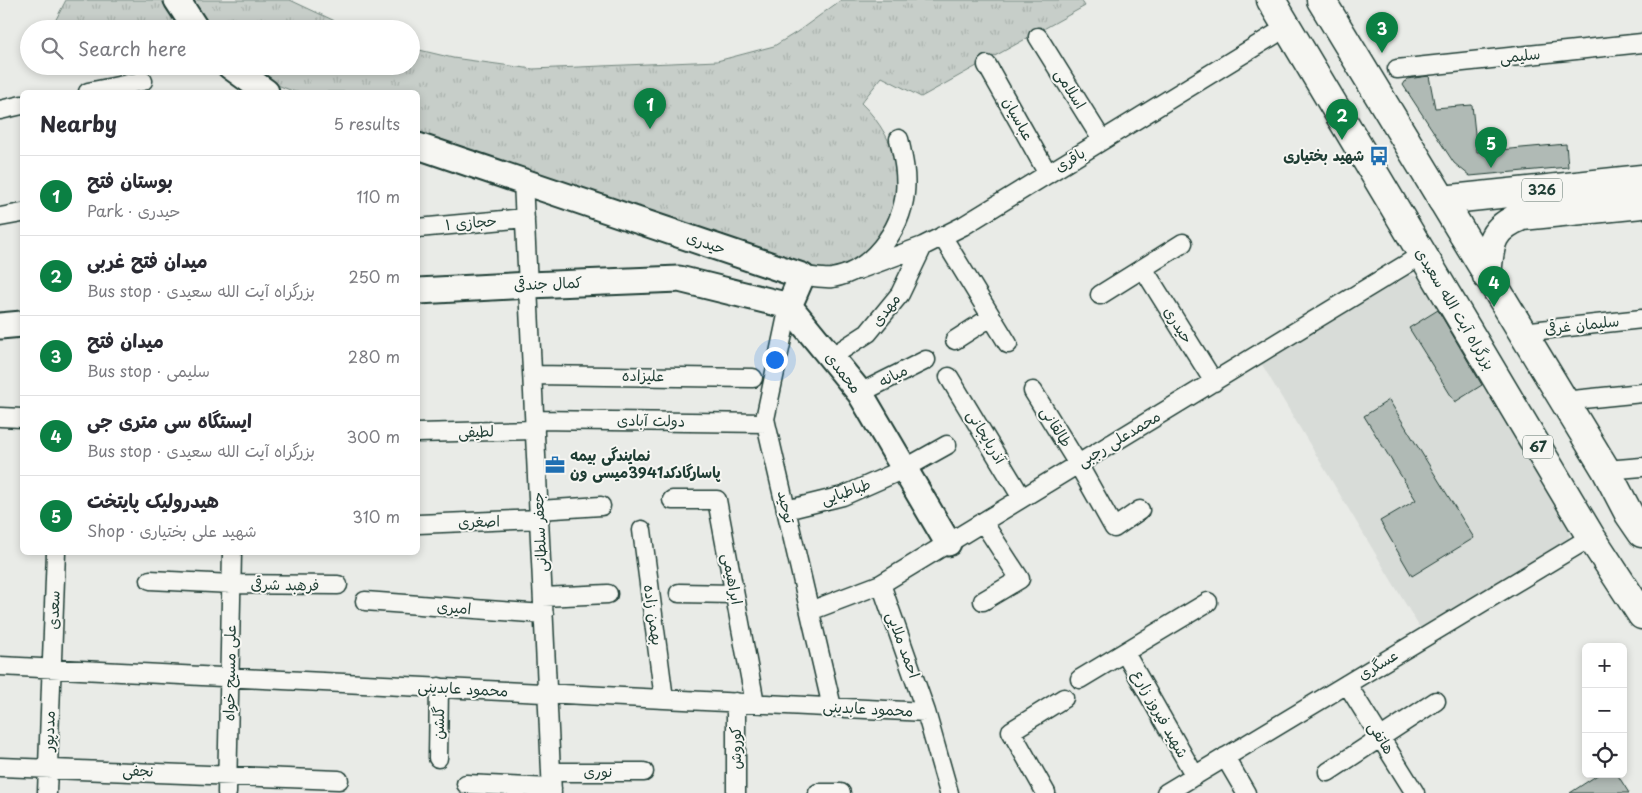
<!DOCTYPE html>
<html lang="en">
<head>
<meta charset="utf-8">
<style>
	:root { --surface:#fff; --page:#f2f2f3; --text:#2b2b33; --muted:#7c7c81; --line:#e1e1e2; --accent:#0b8043 }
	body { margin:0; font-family:"Playpen Sans","Playpen Sans Arabic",sans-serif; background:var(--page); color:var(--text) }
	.controls { position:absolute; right:15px; bottom:15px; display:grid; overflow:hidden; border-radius:8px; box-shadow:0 2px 8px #0003 }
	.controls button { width:45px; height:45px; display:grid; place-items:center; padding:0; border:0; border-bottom:1px solid var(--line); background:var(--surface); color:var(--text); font:25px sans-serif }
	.you { position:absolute; left:774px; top:359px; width:18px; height:18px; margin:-12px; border:4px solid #fff; border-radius:50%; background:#1a73e8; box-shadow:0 0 0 8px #1a73e833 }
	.badge { display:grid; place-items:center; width:32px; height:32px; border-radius:50%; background:var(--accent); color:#fff; font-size:16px; font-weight:700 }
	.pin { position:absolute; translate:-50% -41px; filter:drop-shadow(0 1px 2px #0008) }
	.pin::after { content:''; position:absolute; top:26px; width:18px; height:15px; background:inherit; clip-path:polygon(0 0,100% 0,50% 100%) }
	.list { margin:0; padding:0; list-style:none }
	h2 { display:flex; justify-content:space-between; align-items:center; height:65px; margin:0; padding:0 20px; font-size:21px }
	h2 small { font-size:16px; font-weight:400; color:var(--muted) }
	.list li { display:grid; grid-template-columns:32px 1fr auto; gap:15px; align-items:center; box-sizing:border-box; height:80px; padding:0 20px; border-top:1px solid var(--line) }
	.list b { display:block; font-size:19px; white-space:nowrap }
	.list p { margin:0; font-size:16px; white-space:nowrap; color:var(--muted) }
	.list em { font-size:16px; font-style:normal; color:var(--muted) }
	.icon { flex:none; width:28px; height:28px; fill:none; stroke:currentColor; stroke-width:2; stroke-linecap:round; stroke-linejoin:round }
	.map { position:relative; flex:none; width:1642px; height:793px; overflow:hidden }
	.search { position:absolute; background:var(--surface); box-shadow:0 2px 8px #0003; left:20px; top:20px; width:400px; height:55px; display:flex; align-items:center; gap:12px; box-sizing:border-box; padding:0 18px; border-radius:28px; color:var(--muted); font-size:19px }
	.panel { position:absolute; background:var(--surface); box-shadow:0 2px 8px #0003; left:20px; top:90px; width:400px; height:465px; border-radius:8px }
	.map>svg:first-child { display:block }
</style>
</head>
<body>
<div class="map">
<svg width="1642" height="793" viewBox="0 0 1642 793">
	<defs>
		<pattern id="park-tufts" width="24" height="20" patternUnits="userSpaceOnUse" patternTransform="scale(1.25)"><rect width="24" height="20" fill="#c7cec9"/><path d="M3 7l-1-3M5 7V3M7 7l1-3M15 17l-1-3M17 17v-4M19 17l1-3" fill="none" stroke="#aab2ad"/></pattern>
	</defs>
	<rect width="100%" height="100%" fill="#e9ebe7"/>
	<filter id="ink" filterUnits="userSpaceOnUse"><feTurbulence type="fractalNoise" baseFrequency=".02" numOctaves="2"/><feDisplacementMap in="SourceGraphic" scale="10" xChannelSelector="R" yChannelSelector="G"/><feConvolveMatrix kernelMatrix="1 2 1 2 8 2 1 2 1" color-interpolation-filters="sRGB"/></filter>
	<g filter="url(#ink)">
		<path fill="#d8dcd8" d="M1409 275 1427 278 1573 520 1568 540 1420 628 1261 363Z"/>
		<path fill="url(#park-tufts)" stroke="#73867e" d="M66 0H161L181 29H51Z
			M191 0H290L352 29H212Z
			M841 0H1081L1085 6 921 97 882 77 861 103C880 121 894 146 899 172 902 192 885 235 871 249 861 258 846 265 833 268 825 270 812 266 803 265L418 135V92H295L275 84 247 66H411V48L453 58 533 69 717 61 774 46 797 32Z"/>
		<path fill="#b0bab5" stroke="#1f3d34" d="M1429 76 1435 108 1472 105 1477 152 1566 144 1568 167 1470 176 1454 163 1403 85 1407 79Z
			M1438 310 1482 385 1455 402 1409 328Z
			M1389 400 1474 538 1412 576 1380 521 1416 500 1364 416Z
			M1599 774H1617L1629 793H1570Z"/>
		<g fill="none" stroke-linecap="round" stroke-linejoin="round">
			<defs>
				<path id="street" d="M1038 37 1102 140
					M987 65 1048 174
					M1397 69 1642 43
					M88 92 143 81
					M0 110 22 105
					M523 181 552 793
					M0 217 22 213
					M418 228 525 218
					M942 236 1008 344
					M1143 268 1214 382
					M858 270 923 246 963 226 1274 35
					M802 276C811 276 823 279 832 278 871 272 901 230 905 193 907 174 903 157 899 139
					M1100 295 1183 243
					M789 306 765 419 832 707
					M1522 332 1642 319
					M955 340 991 317
					M831 357 868 333 900 294 923 246
					M533 375 753 378
					M949 377 1022 498
					M1033 391 1078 464 1114 528 1140 510
					M860 393 926 360
					M1563 401 1642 393
					M0 417 22 418
					M535 420 766 423
					M418 433 535 430
					M1606 470 1642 467
					M672 500H717L755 703
					M539 510 601 506
					M786 510 843 496 904 469 947 445
					M983 522 1020 579 983 601
					M418 524 540 519
					M642 530 664 699
					M150 580 232 584 338 585
					M881 584 926 712 949 793
					M679 593 734 594
					M543 597 608 594
					M365 601 544 614
					M810 611 881 584 1423 254
					M1125 653 1195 776
					M0 666 926 712
					M1080 679 1208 602
					M1347 684 1415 793
					M1225 757 1246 793
					M438 758 439 687
					M0 767 339 780
					M551 772H644
					M1328 772 1436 701
					M466 784 552 788
					M47 793 56 552
					M227 793 232 552
					M736 793V702
					M818 793H841
					M1046 793 1011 731 1064 698
					M1166 793 1591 537"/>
				<path id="secondary" d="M177 0 196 29
					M230 66 266 92
					M418 146 802 276 789 306
					M418 291 529 285 679 279 789 306 860 393 948 543
					M0 326 22 324"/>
				<path id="primary" d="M1442 200 1642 179
					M1487 276C1490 245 1489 229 1522 216L1642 204"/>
				<path id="highway" d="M1271 0 1591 537 1642 615
					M1321 0 1606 470 1629 514 1642 533"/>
			</defs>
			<use href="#street" stroke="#1f3d34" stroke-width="21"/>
			<use href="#secondary" stroke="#1f3d34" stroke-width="29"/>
			<use href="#primary" stroke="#1f3d34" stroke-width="31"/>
			<use href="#highway" stroke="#1f3d34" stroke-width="31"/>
			<use href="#street" stroke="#f6f6f2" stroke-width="18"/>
			<use href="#secondary" stroke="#f6f6f2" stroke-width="25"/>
			<use href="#primary" stroke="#f6f6f2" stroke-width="28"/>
			<use href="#highway" stroke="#f6f6f2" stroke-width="28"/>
		</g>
	</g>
	<defs>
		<symbol id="bus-bare" viewBox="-9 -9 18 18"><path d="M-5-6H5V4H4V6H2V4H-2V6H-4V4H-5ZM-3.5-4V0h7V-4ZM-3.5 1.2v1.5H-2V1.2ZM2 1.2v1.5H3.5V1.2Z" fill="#1f6fb2" stroke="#f6f6f2" stroke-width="2.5" paint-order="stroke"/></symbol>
		<symbol id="office-bare" viewBox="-9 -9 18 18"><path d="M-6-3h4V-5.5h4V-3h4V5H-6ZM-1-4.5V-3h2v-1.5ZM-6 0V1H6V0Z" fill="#1f6fb2" stroke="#f6f6f2" stroke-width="2.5" paint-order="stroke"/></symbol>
	</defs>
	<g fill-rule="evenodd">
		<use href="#bus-bare" x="1365" y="142" width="28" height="28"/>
		<use href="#office-bare" x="541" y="451" width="28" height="28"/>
	</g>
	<g text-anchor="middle" stroke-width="4" stroke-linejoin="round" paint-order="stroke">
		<g fill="#f6f6f2" stroke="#60746d" stroke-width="1">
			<rect x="1522" y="178.5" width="40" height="23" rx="4"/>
			<rect x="1523" y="435.5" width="30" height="23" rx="4"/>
		</g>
		<g font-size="14" font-weight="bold" fill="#1f3d34">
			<text x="1542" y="195">326</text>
			<text x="1538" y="452">67</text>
		</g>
		<g font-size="15" fill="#1f3d34" stroke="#f6f6f2">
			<text transform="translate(1520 56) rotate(-6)" y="5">سلیمی</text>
			<text transform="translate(1070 89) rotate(58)" y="5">اسلامی</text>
			<text transform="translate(1018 119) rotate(61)" y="5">عباسیان</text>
			<text transform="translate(1070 160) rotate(-31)" y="5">باقری</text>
			<text transform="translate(471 223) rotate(-5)" y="5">حجازی ۱</text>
			<text transform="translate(706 243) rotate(19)" y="5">حیدری</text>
			<text transform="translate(548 284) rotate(-2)" y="5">کمال جندقی</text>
			<text transform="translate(1455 309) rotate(59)" y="5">بزرگراه آیت الله سعیدی</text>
			<text transform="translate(886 310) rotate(-52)" y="5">مهدی</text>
			<text transform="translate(1178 325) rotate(58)" y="5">حیدری</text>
			<text transform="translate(1582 325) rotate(-6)" y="5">سلیمان غرقی</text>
			<text transform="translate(843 373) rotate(52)" y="5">محمدی</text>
			<text transform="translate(643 376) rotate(1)" y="5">علیزاده</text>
			<text transform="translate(893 376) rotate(-27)" y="5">میانه</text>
			<text transform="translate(651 421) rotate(1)" y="5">دولت آبادی</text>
			<text transform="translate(1056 427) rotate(58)" y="5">طالقانی</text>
			<text transform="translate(476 432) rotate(-2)" y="5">لطیفی</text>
			<text transform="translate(986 437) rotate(59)" y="5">آذربایجانی</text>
			<text transform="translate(1119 439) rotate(-31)" y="5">محمدعلی رجبی</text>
			<text transform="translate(846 492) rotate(-19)" y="5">طباطبایی</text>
			<text transform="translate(786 507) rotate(77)" y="5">توحید</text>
			<text transform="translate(479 522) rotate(-2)" y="5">اصغری</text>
			<text transform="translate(540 532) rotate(-93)" y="5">جعفر سلطانی</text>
			<text transform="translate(732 579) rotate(79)" y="5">ابراهیمی</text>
			<text transform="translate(285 585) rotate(1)" y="5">فرهبد شرقی</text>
			<text transform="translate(454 608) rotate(4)" y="5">امیری</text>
			<text transform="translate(54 610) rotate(-88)" y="5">سعدی</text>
			<text transform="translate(653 615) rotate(82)" y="5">بهمن زاده</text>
			<text transform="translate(903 645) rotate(70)" y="5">احمد ملایی</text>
			<text transform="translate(1378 665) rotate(-31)" y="5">عسگری</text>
			<text transform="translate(230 673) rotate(-89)" y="5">علی مسیح خواه</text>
			<text transform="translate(463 689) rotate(3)" y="5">محمود عابدینی</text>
			<text transform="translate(868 709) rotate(3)" y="5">محمود عابدینی</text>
			<text transform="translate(1160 714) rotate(61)" y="5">شهید فیروز زارع</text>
			<text transform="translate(439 723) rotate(-89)" y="5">گلشن</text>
			<text transform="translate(49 731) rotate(-88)" y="5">مددپور</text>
			<text transform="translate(1381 738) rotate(58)" y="5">هاتفی</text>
			<text transform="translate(736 748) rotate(-90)" y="5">کوروش</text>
			<text transform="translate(138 771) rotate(2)" y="5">نجفی</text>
			<text x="598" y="777">نوری</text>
		</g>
		<g font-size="15" font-weight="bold" fill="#1f3d34" stroke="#f6f6f2" text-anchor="end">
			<text x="1364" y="161">شهید بختیاری</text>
			<text x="570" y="461" text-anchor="start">نمایندگی بیمه<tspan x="570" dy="17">پاسارگادکد3941میسی ون</tspan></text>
		</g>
	</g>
</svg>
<div class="controls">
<button>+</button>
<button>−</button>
<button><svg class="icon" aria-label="locate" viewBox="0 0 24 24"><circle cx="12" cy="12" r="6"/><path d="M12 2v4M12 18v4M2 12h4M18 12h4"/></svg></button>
</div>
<div class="you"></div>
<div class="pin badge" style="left:650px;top:129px">1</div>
<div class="pin badge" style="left:1342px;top:140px">2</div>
<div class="pin badge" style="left:1382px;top:53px">3</div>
<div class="pin badge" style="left:1494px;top:307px">4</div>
<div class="pin badge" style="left:1491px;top:168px">5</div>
<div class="search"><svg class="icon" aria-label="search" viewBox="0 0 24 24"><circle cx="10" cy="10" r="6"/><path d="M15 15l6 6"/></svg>Search here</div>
<section class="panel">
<h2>Nearby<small>5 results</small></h2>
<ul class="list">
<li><span class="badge">1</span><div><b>بوستان فتح</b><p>Park · حیدری</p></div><em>110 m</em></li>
<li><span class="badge">2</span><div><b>میدان فتح غربی</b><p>Bus stop · بزرگراه آیت الله سعیدی</p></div><em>250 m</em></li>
<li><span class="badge">3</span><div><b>میدان فتح</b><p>Bus stop · سلیمی</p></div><em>280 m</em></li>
<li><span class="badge">4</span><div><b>ایستگاه سی متری جی</b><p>Bus stop · بزرگراه آیت الله سعیدی</p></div><em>300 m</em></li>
<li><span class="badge">5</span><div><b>هیدرولیک پایتخت</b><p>Shop · شهید علی بختیاری</p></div><em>310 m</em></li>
</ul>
</section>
</div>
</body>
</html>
